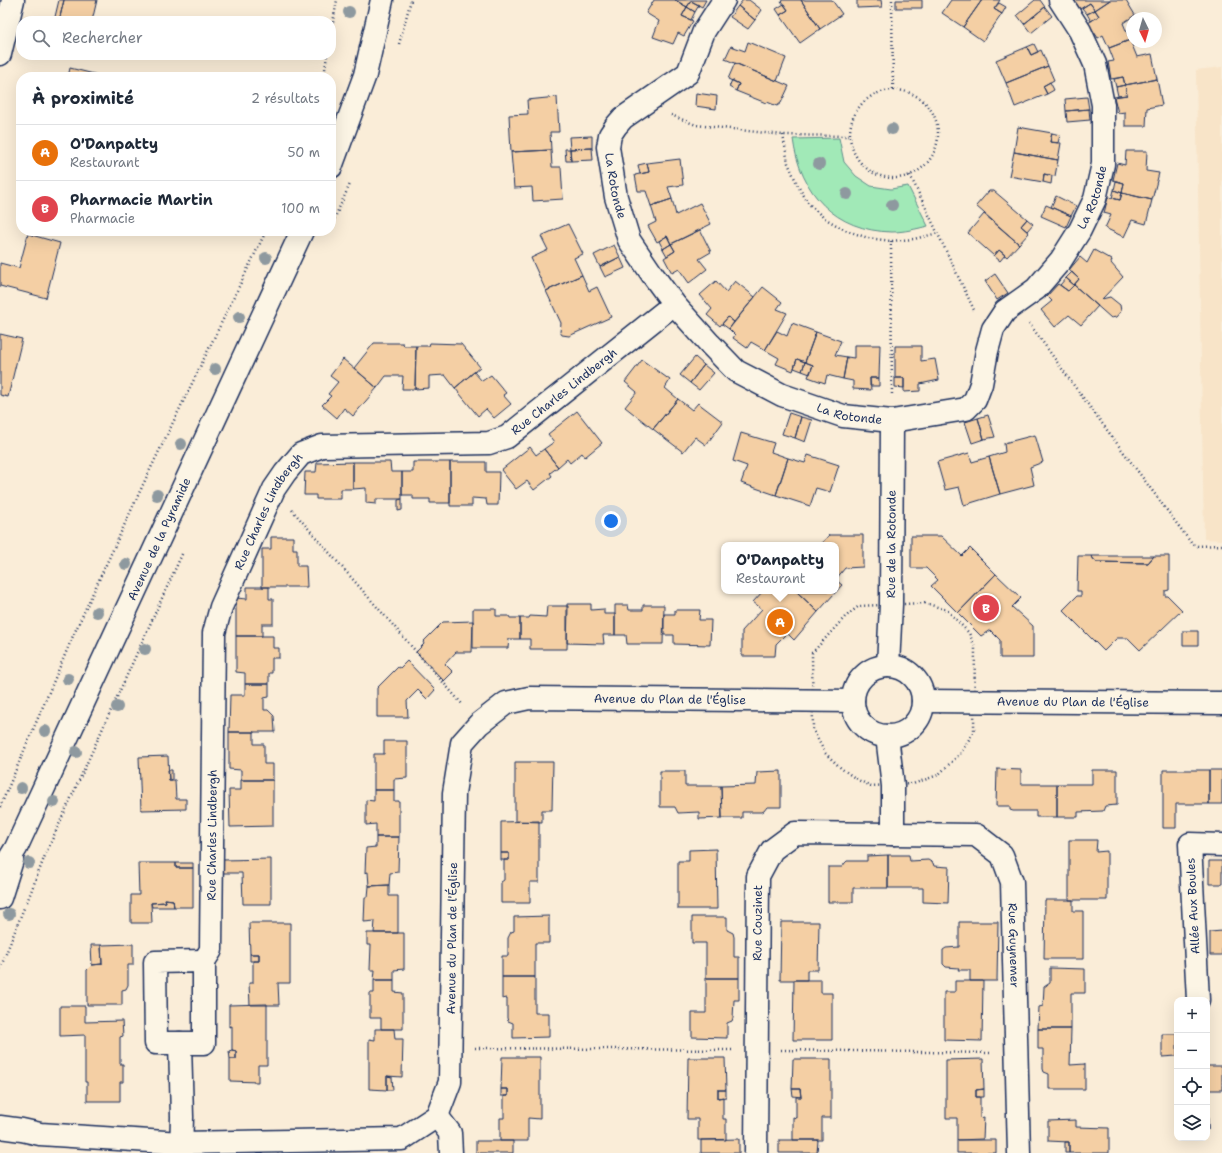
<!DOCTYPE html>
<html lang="fr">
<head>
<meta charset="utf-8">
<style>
	:root { --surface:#fff; --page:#f2f2f3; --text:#1f2937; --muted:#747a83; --line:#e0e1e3; --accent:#b45309 }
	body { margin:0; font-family:"Shantell Sans",sans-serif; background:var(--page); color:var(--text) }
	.controls { position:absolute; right:12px; bottom:12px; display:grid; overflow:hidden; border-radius:8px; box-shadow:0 4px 16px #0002 }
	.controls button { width:36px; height:36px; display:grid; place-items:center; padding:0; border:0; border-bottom:1px solid var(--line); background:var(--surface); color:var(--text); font:20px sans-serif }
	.compass { position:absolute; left:1126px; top:12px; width:36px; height:36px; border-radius:50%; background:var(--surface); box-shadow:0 4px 16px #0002; rotate:175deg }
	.you { position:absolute; left:611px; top:521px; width:14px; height:14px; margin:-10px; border:3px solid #fff; border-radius:50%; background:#1a73e8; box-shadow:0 0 0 6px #1a73e833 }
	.badge { display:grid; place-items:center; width:26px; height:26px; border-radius:50%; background:var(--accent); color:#fff; font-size:13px; font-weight:700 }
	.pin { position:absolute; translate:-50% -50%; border:2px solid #fff; box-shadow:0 1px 4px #0006 }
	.popup { position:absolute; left:721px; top:542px; width:118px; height:52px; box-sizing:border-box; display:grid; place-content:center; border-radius:8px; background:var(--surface); filter:drop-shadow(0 1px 3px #0005); font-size:13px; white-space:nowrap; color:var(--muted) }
	.popup b { font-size:15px; color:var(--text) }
	.popup::after { content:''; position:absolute; left:50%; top:100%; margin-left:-8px; border:8px solid transparent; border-top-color:var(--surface) }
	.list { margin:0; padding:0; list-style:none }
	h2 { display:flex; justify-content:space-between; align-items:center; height:52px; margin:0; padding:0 16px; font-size:17px }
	h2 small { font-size:13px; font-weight:400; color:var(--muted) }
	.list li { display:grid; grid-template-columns:26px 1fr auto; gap:12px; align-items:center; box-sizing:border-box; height:56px; padding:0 16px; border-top:1px solid var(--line) }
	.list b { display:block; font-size:15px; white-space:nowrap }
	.list p { margin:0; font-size:13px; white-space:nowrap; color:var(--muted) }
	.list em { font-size:13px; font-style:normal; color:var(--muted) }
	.icon { flex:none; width:22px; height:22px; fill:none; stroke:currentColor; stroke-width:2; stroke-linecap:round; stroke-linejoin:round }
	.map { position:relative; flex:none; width:1222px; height:1153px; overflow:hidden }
	.search { position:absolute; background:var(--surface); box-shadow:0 4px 16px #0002; left:16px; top:16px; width:320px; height:44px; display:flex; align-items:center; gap:10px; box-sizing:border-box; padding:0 14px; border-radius:16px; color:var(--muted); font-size:15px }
	.panel { position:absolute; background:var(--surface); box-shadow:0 4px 16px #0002; left:16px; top:72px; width:320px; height:164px; border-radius:16px }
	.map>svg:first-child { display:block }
</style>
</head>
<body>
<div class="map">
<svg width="1222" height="1153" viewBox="0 0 1222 1153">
	<rect width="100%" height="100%" fill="#faedd8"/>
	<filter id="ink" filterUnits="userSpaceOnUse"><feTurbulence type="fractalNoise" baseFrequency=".025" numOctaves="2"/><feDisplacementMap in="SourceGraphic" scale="8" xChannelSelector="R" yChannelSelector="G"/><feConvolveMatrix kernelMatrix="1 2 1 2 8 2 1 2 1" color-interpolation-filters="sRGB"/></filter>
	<g filter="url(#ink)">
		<path fill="#f8e4c8" d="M1222 67V540L1204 539 1196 70Z"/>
		<path fill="#a1e9b7" stroke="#5e8c8a" d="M839 138 844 162 856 176 871 186 891 189 908 186 928 226C916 229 904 232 892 232 835 231 800 193 793 139Z"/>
		<path fill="#f4cfa4" stroke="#1b2f5e" d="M59 0H64L59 21H54Z
			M64 0H97L92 21H59Z
			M654 0H675L687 7 682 16 693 21 684 36 678 33 673 44 653 37 659 21 646 13Z
			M675 0H706L702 7 691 1 687 7Z
			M743 0H749L762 10 755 20 738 6Z
			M783 0H801L820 29 800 43 780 15 788 10 781 1Z
			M801 0H832L842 14 820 29Z
			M857 0H881L882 7 857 8Z
			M896 0H922V8H896Z
			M951 0H982L963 27 942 13Z
			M982 0H1000L994 9 1002 14 983 41 963 27Z
			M1035 0H1040L1045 7 1024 24 1017 15Z
			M1074 0H1110L1095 10 1090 3 1080 9Z
			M1110 0H1126L1135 15 1123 23 1130 40 1109 48 1103 35 1098 38 1088 23 1099 16 1095 10Z
			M691 1 699 5 695 12 687 7Z
			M999 3 1006 7 1002 14 994 9Z
			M1090 3 1095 10 1087 14 1082 8Z
			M784 4 788 10 780 15 776 9Z
			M738 6 755 20 748 29 730 17Z
			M687 7 695 12 691 20 682 16Z
			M1045 7 1052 16 1031 33 1024 24Z
			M1095 10 1099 16 1091 21 1087 14Z
			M1130 40 1137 57 1152 54 1157 79 1125 85 1123 77 1111 79 1108 62 1114 61 1109 48Z
			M748 42 786 58 777 81 725 59 731 46 745 51Z
			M1034 44 1038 52 1031 55 1027 47Z
			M1027 47 1031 55 1041 50 1048 66 1006 83 996 60Z
			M735 63 789 86 781 103 777 106 767 102 766 103 736 91 739 84 728 79Z
			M1048 66 1054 80 1043 86 1047 94 1015 107 1006 83Z
			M70 68 102 76V77H68Z
			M1123 77 1125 85 1116 87 1114 79Z
			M1157 79 1162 105 1147 108 1146 126H1125V112L1118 113 1114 97 1127 95 1125 85Z
			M732 80 739 84 736 91 729 87Z
			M1050 82 1054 90 1047 94 1043 86Z
			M1125 85 1127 95 1118 96 1116 87Z
			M696 93 717 96 716 109 695 106Z
			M557 97 559 132H550L551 150 511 152 509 115 528 114 527 100Z
			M1087 97 1089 109 1066 111 1065 99Z
			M1089 109 1090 120 1067 122 1066 111Z
			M1018 127 1052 133 1050 142 1061 143 1058 160 1014 152Z
			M1052 133 1060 135 1058 143 1050 142Z
			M592 136V148L570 149 569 137Z
			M592 148 593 160 571 161 570 149Z
			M565 149H570L571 161H566Z
			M551 150 552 167H561L563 199 533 201 532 187 514 188 511 152Z
			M1126 151H1147L1146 171 1159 173 1152 200 1122 193 1124 183 1113 180 1117 163 1125 165Z
			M1014 152 1058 160 1055 176 1044 174 1043 182 1009 176Z
			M680 159 683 185 668 187 672 199 651 206 646 191H638L635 175 649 172 647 163Z
			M647 163 649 172 640 174 638 165Z
			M1044 174 1052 176 1051 184 1043 182Z
			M1116 181 1124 183 1122 193 1114 190Z
			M1114 190 1122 193 1120 200 1112 198Z
			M989 191H994L1027 219 1021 226 1029 233 1019 244 976 206Z
			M1122 193 1152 200 1146 224 1132 220 1124 237 1105 228 1111 215 1104 213 1108 197 1120 200Z
			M1056 196 1076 206 1071 216 1051 207Z
			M672 199 676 215 700 203 711 224 671 244 667 236 657 242 648 226 656 222 651 206Z
			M1046 205 1071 216 1066 227 1041 216Z
			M984 214 1019 244 1007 257 999 250 994 256 968 233Z
			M1027 219 1033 224 1027 231 1021 226Z
			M568 224 583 254 574 258 582 275 546 291 531 258 548 250 541 236Z
			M700 230 711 252 699 259 707 269 689 283 679 269 672 273 664 258 675 251 671 244Z
			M28 234 60 243 46 298 0 286V263L19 268Z
			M667 236 671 244 663 249 659 241Z
			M671 244 675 251 667 256 663 249Z
			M614 245 620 257 600 267 594 255Z
			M999 250 1005 255 1000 261 994 256Z
			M1094 250 1112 260 1111 263 1123 277 1102 299 1110 297 1120 305 1121 311 1116 317 1111 318 1074 285 1079 279 1069 270 1080 257 1087 263Z
			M620 257 625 268 605 277 600 267Z
			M1072 272 1079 279 1074 285 1066 278Z
			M995 274 1008 293 997 300 985 281Z
			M582 275 589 291 597 287 611 317 569 336 562 335 560 332 561 323 546 291Z
			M1066 278 1074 285 1068 291 1060 285Z
			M716 281 726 292 735 281 755 297 734 322 728 317 720 326 707 315 712 309 700 295Z
			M1058 284 1068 291 1074 285 1098 306 1081 325 1069 315 1055 327 1041 310 1052 301 1047 296Z
			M763 287 782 302 777 309 787 313 765 350 751 342 747 348 733 338 735 335 729 329Z
			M728 317 734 322 729 329 722 324Z
			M792 323 816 332 805 362 797 359 793 371 776 364 779 358 765 350 777 331 787 336Z
			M816 332 841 341 835 355 847 357 843 379 827 375 825 383 808 377 813 365 805 362Z
			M0 334 22 339 8 397 0 395Z
			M374 343H403L404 346H416L415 389H402L403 376H386L377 388 354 368Z
			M430 343 461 344 480 367 455 388 445 375 429 376V388L415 389 416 346H429Z
			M854 345H880L879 378H870L871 390 853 389V381L843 379 847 357 854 358Z
			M895 346H921V361L935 359 939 380 920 384V391L904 392V378H895Z
			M695 357 704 365 690 383 680 375Z
			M343 359 377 388 353 416 344 408 337 418 322 405 331 396 328 394 338 382 330 376Z
			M797 359 805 362 802 371 794 368Z
			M642 360 670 380 665 388 678 399 653 429 625 407 637 392 625 382Z
			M805 362 813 365 810 374 802 371Z
			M704 365 714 373 699 390 690 383Z
			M474 372 482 381 491 375 506 393 503 395 511 404 494 418 486 409 478 416 455 388Z
			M870 378H879V386H870Z
			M895 378H904V388L895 387Z
			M678 399 692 410 698 403 723 422 706 445 695 437 683 452 653 429Z
			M577 411 602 443 585 457 582 453 570 463 567 459 558 467 544 449 554 442 548 434Z
			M789 413 801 417 795 438 782 434Z
			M988 415 995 437 984 439 978 418Z
			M801 417 812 420 805 442 795 438Z
			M978 418 984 439 972 443 965 422Z
			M741 433 774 443 771 452 788 458 776 495 741 483 747 466 733 461Z
			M1035 435 1043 462 1030 467 1034 485 1000 494 989 457 1005 452 1004 443Z
			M530 447 536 455 544 449 558 467 550 473 552 476 534 490 527 481 516 489 501 470Z
			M969 453 972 462 989 457 1000 494 964 505 959 487 945 490 937 462Z
			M808 455 839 465 830 492 816 488 810 506 776 495 788 458 805 463Z
			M353 462V489H341V499H316V495H304L305 472H316L317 463Z
			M353 462H390L391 472H402V499H376V504L366 503V488L353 489Z
			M413 462H450V503H430V499H413V495H402V472H413Z
			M450 462H486V472H499L498 505H487L486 499 472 498V506H450Z
			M402 499V510L398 511V500Z
			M829 535H863V567L845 568 836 579V545H820Z
			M911 536H941L962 556 970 548 996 574 958 613 931 586 938 580 926 568H911Z
			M271 537H293V549H297V566H306L307 587H262V549H271Z
			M1078 556H1091L1096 562 1148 563 1154 556H1169V590L1165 591V596H1168L1182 610 1140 650 1128 638H1117L1104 651 1063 610 1077 596H1081V591H1077Z
			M1091 556H1154L1148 563 1096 562Z
			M996 574 1021 598 1012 607 1033 626V658H1000V640L990 630 981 636 958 613Z
			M836 580 842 585 818 612 796 591H836Z
			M247 587H269V599H273V624H262V636H236V598L247 599Z
			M763 591H796L818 612 794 640 787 633 776 644 775 656H742V631L762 609 753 602Z
			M567 604H591V610L604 609V614H615V635H603L604 644 567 643Z
			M615 605H628L629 610H643V605H664L663 644H627L626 635H615Z
			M547 606H568L567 649H530V639H520V618H529L530 616 546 617Z
			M473 609H496V616H509L510 618H520V639H509L508 648H473Z
			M675 610H700L699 620H711L710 645 674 644V635H664V614H675Z
			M473 621 472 652H456L445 664 453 672 444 681 416 652 424 644 423 642 443 622Z
			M1183 631H1198V645H1183Z
			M236 636H273V648H279V658H272V673H269V684H245V673L236 672Z
			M407 661 435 690 427 699 418 690 407 701 408 717H377V688L398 667 400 668Z
			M245 684H269V697L264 698V710H268L274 716 275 732H229L230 695H245Z
			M229 732H254V744H264V764H273V780H241V770L229 769Z
			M384 741H407V778L394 779V790H374V754H384Z
			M168 756 169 780H175L176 799H186V809L141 810 139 757Z
			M515 762H553L552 810H542V822L515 821Z
			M997 769 1021 770V784H1057V817H1036V811H1013L1010 810V806H996Z
			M168 770H172V780H169Z
			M1092 770H1117V805L1105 806 1103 811 1078 812V817H1057V784H1092Z
			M1163 770H1209V804H1176V828H1163Z
			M1209 770H1222V804H1209Z
			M660 771H685V786H721L722 818 699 819V812L678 813 675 807H660Z
			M781 771V807H767L764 811 762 812H742V818H722L721 786 756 785 757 772Z
			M241 780H273V826L230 827 229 790H241Z
			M374 790H394V801H399V837H376V824L366 825V800L374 801Z
			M539 821V882H530V903H501V882L504 880V860H509V853H501V822Z
			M376 837H399L398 872 390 873 389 885 369 886 368 872 365 873 366 848 376 847Z
			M1069 840H1097L1096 852 1107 851V900H1069Z
			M716 849 717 909H678V861H689V850Z
			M501 853H509V860H501Z
			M888 855H909L910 861 928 860 933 863 934 866 949 867 948 903 923 902V888H888Z
			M888 855V888H853V902H828V867H842L845 863 847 861H867V856Z
			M271 859V904H243L242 873H223V860Z
			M1209 861H1222V884H1209Z
			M138 863H176V868H193V907H174L173 900 165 899 166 902 151 903 152 923H131V895H139Z
			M176 863H193V868H176Z
			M389 885V896H398V933H374L375 921 364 922 365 897H368L369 886Z
			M165 899 173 900 174 907H152L151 903 166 902Z
			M1045 900H1073V911H1083V959H1044Z
			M549 916V943H535V977H502V956H508V938L511 932 514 931V917Z
			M692 917H727V930L733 933 734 937V957H739V978H706V943H692Z
			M781 922H819L818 970H807V980H780Z
			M959 922H998L997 981H970V970H958L959 968 946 967 943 964V950L946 948 959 947Z
			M249 923H290V983H278L279 1005H250L249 983H253V961H259V954H250Z
			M1222 931V955H1210V932Z
			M367 933H404V969L394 970V980H374L375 970H370L371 945H367Z
			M133 944V965H128V985L126 989 122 990V1005H87V970L92 965 102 964 101 945Z
			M91 945H101L102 964 92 965Z
			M250 954H259V961H250Z
			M1050 968 1085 969V993H1071V1029H1038L1039 1007 1043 1006 1044 987 1050 983Z
			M502 977H535V1013H549V1037L513 1038V1023L508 1021 507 1018V998L502 999Z
			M706 978H739V1000H734L733 1018 732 1021 727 1023V1038L692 1037V1013H706Z
			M374 980H394V992L403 993V1029H381V1018H370V993H374Z
			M794 980H821V993H832V1040H793Z
			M955 981H983L982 1041 944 1040V992H955Z
			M267 1004V1065H258V1082L230 1081V1059H236V1051L232 1050V1026L229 1027V1005Z
			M60 1006H85V1022L122 1021 123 1036 120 1037V1064H123V1082H120V1101H87V1082H85V1035L60 1036Z
			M375 1029H394L395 1039H403L402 1077 387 1076V1090L369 1089V1039L375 1040Z
			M1038 1029H1071L1070 1065 1085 1064V1089H1049V1074L1044 1072 1043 1069V1049H1038Z
			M1162 1034H1177V1056L1162 1057Z
			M232 1050 236 1051V1059H230L229 1051Z
			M502 1057H540V1119L528 1118V1141H500V1118H504V1096H508V1089H501Z
			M688 1058H725L726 1090H718V1098L723 1097V1119H726V1140H698V1119H687Z
			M793 1059H831V1118H822V1140H793V1117L796 1118V1097H801L800 1089H792Z
			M983 1059 984 1089 976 1090V1097H980V1118L984 1117 983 1139 957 1140V1118H946V1060Z
			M1207 1066H1222V1090H1207L1208 1130Z
			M387 1076 392 1077 393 1090H387Z
			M501 1089H508V1096H501Z
			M792 1089H800L801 1097 793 1096Z
			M984 1089V1097H976V1090Z
			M718 1090H726V1097L718 1098Z
			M1076 1120V1127L1109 1128V1153H1069V1142L1048 1141V1121Z
			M739 1139V1153H701V1140Z
			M779 1140H818L817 1153H779Z
			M957 1140H996V1153H957Z
			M476 1141H513V1153H476Z
			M1065 1142H1069V1153H1065Z"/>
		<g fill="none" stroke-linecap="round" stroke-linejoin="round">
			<defs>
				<g id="minor">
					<path id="s1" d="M724 0 704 31 688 73 623 118 616 126 610 135 608 147 616 197 629 240 652 274 674 304 710 344 736 371 782 395 843 416 892 421 966 409 975 400 981 384 987 351 993 329 1005 311 1036 289 1061 260 1080 230 1095 199 1103 164V105L1095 64 1080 31 1060 0"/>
					<path d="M0 54 13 0"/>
					<path id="s2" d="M888 666 891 604 892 421"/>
					<circle cx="888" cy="701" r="35"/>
					<path id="s3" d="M923 701 1222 703"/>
					<path id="s4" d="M893 834 976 835 1002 855 1012 882 1019 1153"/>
					<path id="s5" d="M204 961 211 950 214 633 221 607 274 489 285 473 301 454 322 446 489 443 507 437 674 304"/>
					<path d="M204 961V1043H156L155 962Z"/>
					<path d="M1198 1000 1190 844 1222 845"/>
					<path d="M180 1043 182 1117 181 1153"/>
					<path d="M437 1116 450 1133 451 1153"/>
					<path id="s6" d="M0 1127 22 1130 40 1134 181 1143 402 1139 437 1116 450 1082 454 793 462 743 479 724 506 703 529 698 853 701"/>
					<path id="s7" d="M756 1153 758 876 772 850 795 833 893 834V786L887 736"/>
				</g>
				<g id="major">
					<path d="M331 167 365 75 382 0"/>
					<path id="s8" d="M0 874 16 848 302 231"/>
					<path d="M0 898 12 860"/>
				</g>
			</defs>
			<use href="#minor" stroke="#1b2f5e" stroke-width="25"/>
			<use href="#major" stroke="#1b2f5e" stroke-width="25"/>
			<path stroke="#1b2f5e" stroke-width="2.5" stroke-dasharray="1 3" stroke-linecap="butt" d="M892 0 893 90
				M331 34 337 0
				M399 44 411 0
				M324 77 327 55
				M850 134a44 44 0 1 1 88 0a44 44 0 1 1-88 0Z
				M671 115 696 125 783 135 849 136
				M783 135 788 163 798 186 809 204 824 218 845 230 868 238 891 241 914 239 938 233
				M910 175 975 312
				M331 226 350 184
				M891 241 892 397
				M1029 323 1075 387 1192 544 1198 546 1222 545
				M292 510 463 705
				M925 603 947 610 969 633 975 647 974 731 961 753 938 775 913 784 871 786 858 780 842 769 825 753 813 730 812 653 845 617 859 606Z
				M0 807 73 636 148 474 266 231
				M27 902 46 853 183 552
				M0 969 24 908
				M475 1048 732 1050
				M781 1050 992 1053"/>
			<use href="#minor" stroke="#fcf5e5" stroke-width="22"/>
			<use href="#major" stroke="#fcf5e5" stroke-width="22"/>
		</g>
		<g fill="#8e999f">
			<circle cx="349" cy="12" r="6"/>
			<circle cx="892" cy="129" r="6"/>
			<circle cx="819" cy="164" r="6"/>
			<circle cx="847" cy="194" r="6"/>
			<circle cx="892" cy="205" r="6"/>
			<circle cx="266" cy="258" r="6"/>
			<circle cx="239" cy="317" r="6"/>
			<circle cx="215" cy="369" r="6"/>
			<circle cx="181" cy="444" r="6"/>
			<circle cx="157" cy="495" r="6"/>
			<circle cx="126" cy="564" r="6"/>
			<circle cx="97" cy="612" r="6"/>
			<circle cx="145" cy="649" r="6"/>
			<circle cx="68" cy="679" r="6"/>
			<circle cx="117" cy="707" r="6"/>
			<circle cx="45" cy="731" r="6"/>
			<circle cx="76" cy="752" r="6"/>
			<circle cx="21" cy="788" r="6"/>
			<circle cx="54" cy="802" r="6"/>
			<circle cx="29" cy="863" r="6"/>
			<circle cx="9" cy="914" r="6"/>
		</g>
	</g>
	<g text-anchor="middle" stroke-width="3.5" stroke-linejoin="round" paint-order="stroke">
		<g font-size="12" fill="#1b2f5e" stroke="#fcf5e5">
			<text dy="4" stroke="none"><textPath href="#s1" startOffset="234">La Rotonde</textPath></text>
			<text dy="4" stroke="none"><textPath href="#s1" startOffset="955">La Rotonde</textPath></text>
			<text dy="4" stroke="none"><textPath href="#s5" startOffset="812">Rue Charles Lindbergh</textPath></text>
			<text dy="4" stroke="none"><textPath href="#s1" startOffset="582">La Rotonde</textPath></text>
			<text dy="4" stroke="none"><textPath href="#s5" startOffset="464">Rue Charles Lindbergh</textPath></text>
			<text dy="4" stroke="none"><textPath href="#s8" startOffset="371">Avenue de la Pyramide</textPath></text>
			<text dy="4" stroke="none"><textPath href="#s2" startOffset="122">Rue de la Rotonde</textPath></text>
			<text dy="4" stroke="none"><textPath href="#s6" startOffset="1045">Avenue du Plan de l'Église</textPath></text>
			<text dy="4" stroke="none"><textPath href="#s3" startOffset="150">Avenue du Plan de l'Église</textPath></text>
			<text dy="4" stroke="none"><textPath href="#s5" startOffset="128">Rue Charles Lindbergh</textPath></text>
			<text transform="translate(1193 906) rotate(-93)" y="4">Allée Aux Boules</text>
			<text dy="4" stroke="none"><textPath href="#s7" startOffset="230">Rue Couzinet</textPath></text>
			<text dy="4" stroke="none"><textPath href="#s6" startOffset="625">Avenue du Plan de l'Église</textPath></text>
			<text dy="4" stroke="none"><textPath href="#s4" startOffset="208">Rue Guynemer</textPath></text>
		</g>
	</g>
</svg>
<div class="controls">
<button>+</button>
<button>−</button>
<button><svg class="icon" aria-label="locate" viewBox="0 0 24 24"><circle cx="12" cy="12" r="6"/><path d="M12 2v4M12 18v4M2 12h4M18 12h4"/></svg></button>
<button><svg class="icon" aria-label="layers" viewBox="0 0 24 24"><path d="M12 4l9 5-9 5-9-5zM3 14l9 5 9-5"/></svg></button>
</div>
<svg class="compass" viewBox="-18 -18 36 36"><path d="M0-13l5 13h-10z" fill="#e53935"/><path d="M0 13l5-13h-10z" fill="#747a83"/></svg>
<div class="you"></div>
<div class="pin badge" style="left:780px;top:622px;background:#e8710a">A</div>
<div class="popup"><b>O'Danpatty</b>Restaurant</div>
<div class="pin badge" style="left:986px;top:608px;background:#e0444e">B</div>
<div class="search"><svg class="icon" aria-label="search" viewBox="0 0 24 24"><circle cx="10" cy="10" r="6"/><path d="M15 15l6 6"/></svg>Rechercher</div>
<section class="panel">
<h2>À proximité<small>2 résultats</small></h2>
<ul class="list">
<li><span class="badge" style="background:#e8710a">A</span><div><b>O'Danpatty</b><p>Restaurant</p></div><em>50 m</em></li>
<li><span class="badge" style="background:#e0444e">B</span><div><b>Pharmacie Martin</b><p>Pharmacie</p></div><em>100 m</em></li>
</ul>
</section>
</div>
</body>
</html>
